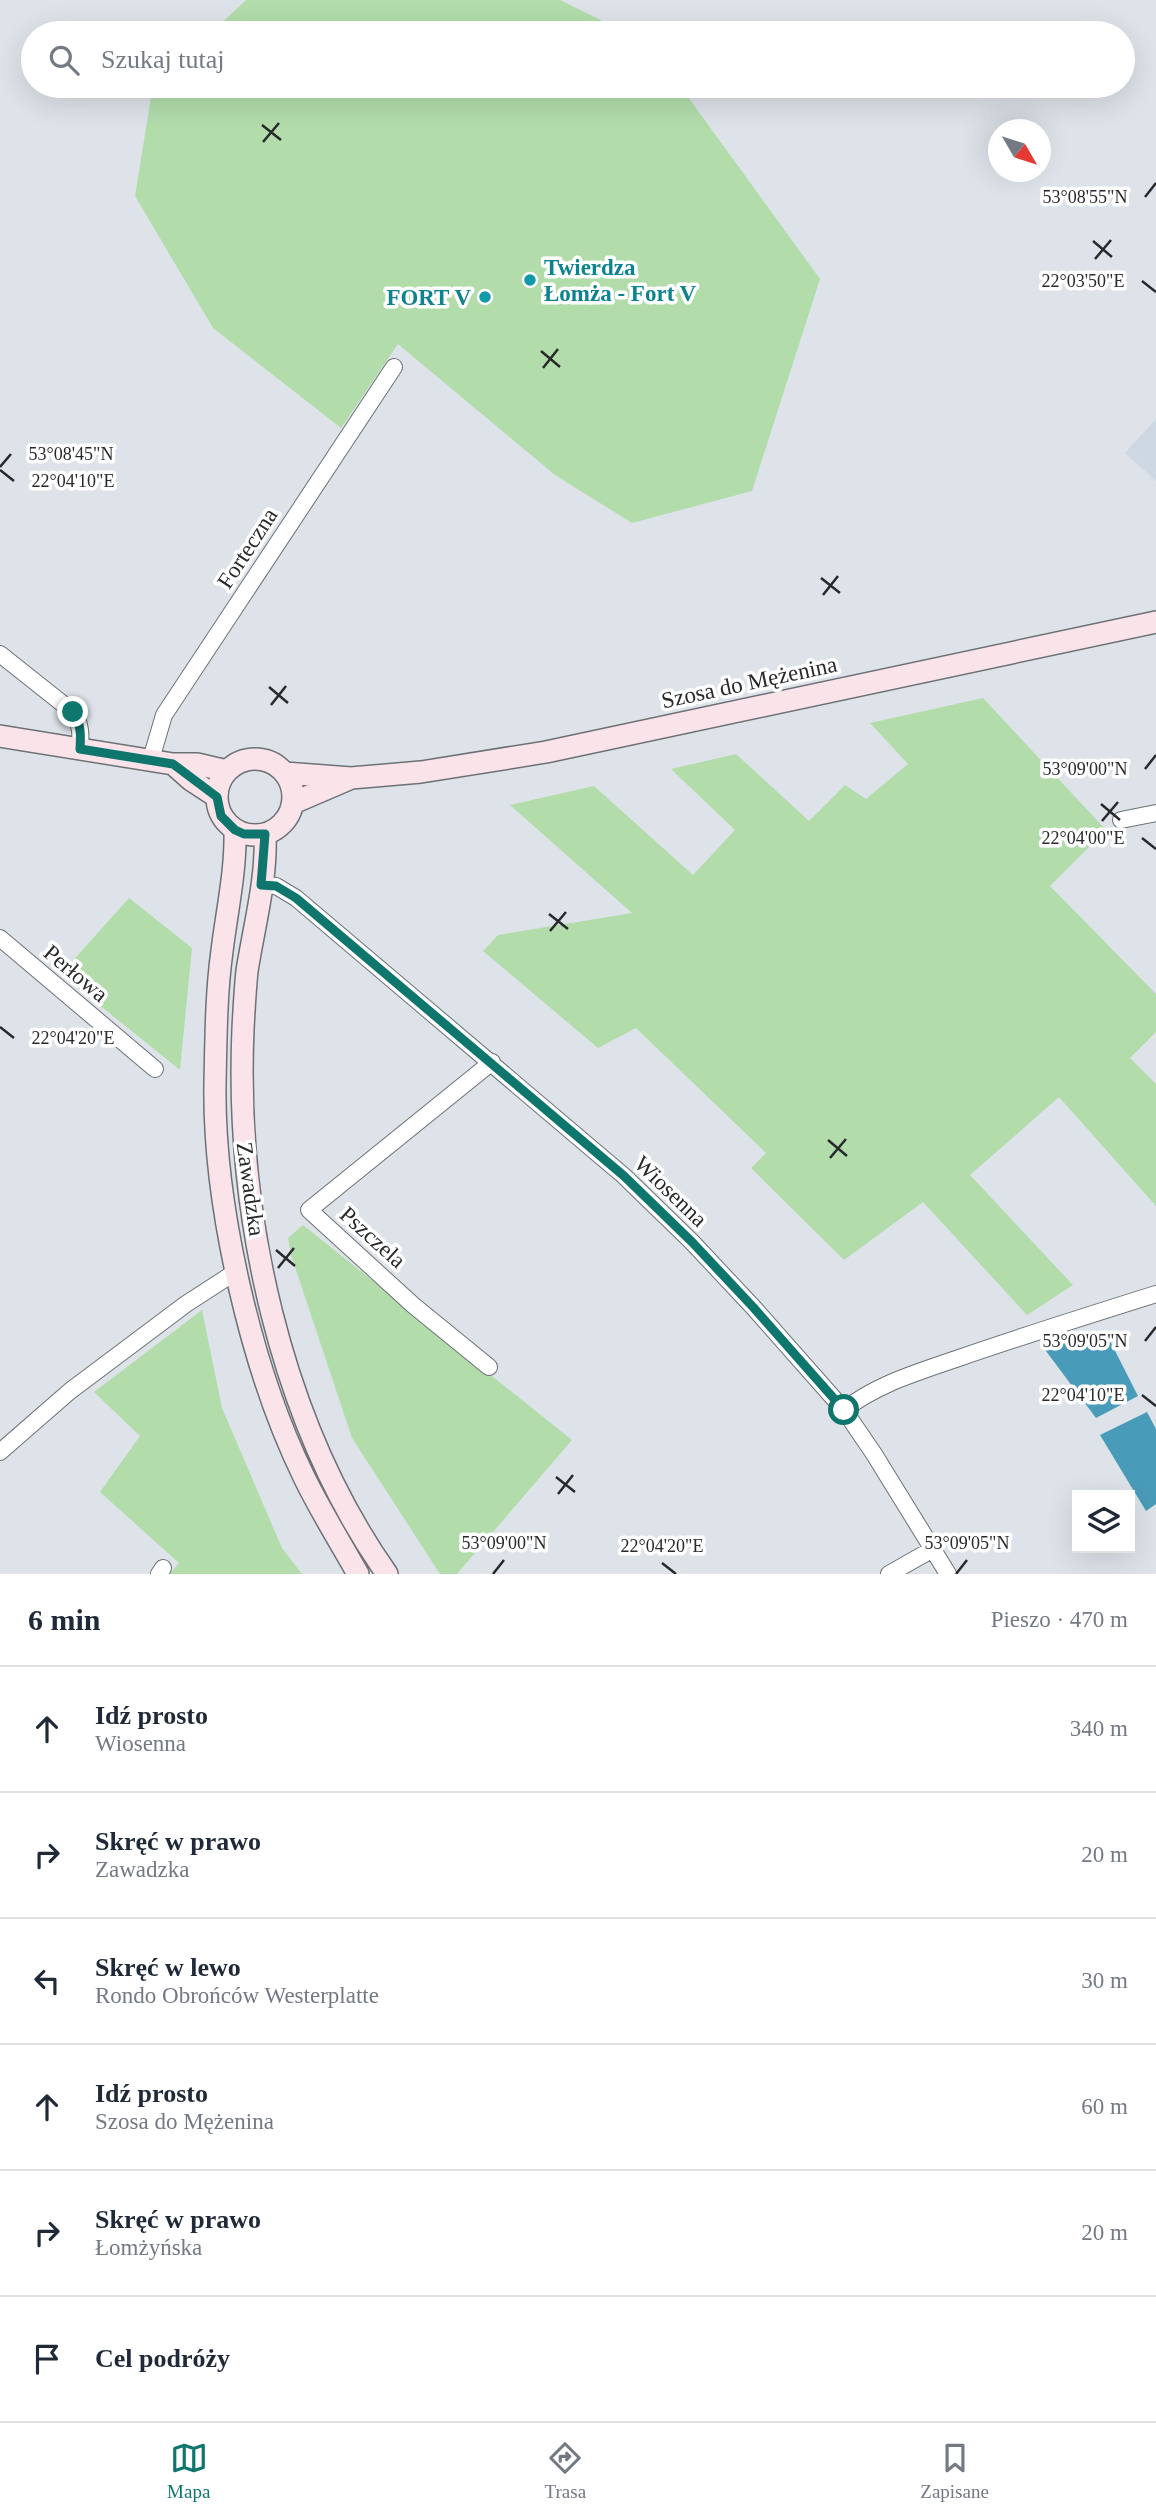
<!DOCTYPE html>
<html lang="pl">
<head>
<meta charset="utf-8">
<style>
	:root { --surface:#fff; --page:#f2f2f3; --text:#1f2937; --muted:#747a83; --line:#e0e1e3; --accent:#0f766e }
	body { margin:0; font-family:Georgia,serif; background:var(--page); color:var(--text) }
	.controls { position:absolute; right:21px; bottom:21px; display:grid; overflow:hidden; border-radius:0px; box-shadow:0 7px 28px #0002 }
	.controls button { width:63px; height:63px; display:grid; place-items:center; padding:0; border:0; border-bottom:2px solid var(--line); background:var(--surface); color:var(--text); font:35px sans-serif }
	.compass { position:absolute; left:988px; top:119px; width:63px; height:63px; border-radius:50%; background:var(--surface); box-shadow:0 7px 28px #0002; rotate:129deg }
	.stop { position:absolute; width:21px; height:21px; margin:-16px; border:5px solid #0f766e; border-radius:50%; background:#fff }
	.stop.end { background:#0f766e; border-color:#fff; box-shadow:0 2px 7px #0008 }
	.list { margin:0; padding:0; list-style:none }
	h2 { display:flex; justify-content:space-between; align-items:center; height:91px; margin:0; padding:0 28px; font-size:30px }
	h2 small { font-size:23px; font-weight:400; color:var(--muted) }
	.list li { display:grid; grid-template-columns:46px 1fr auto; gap:21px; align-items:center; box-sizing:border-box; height:126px; padding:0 28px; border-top:2px solid var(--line) }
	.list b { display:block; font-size:26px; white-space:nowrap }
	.list p { margin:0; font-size:23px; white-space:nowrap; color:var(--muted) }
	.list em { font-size:23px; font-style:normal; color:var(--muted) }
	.icon { flex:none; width:38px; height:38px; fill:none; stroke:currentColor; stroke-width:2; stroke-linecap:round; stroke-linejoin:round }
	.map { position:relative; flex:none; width:1156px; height:1574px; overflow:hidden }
	.search { position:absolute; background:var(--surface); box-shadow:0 7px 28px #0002; left:21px; right:21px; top:21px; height:77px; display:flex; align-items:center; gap:18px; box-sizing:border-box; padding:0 24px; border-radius:38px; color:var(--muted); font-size:26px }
	.sheet { height:847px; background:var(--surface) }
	nav { display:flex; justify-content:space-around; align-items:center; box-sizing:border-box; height:98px; border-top:2px solid var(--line); background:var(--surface); font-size:19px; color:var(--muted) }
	nav a { display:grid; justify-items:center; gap:4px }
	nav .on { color:var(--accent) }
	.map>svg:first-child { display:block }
</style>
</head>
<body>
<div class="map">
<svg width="1156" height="1574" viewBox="0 0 1156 1574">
	<rect width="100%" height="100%" fill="#dde3e9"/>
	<path fill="#cdd8e3" d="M1156 419V481L1125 453Z"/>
	<path fill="#b2ddab" d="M246 0H560L627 33H211Z
		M157 86H680L820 279 752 491 632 523 555 475 398 344 341 428 213 328 135 196 152 91Z
		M983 698 1106 830 1050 886 1156 994V1032L1130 1058 1156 1084V1206L1059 1097 970 1175 1073 1285 1027 1315 923 1202 844 1260 751 1168 766 1153 636 1028 598 1048 483 951 498 935 632 913 510 805 594 786 693 875 735 830 671 769 736 754 809 821 845 785 866 799 908 764 870 723Z
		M129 898 192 948 180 1070 61 974Z
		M303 1225 572 1440 457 1574H440L352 1438 291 1255 288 1238Z
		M202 1310 222 1408 282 1548 302 1574H170L179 1563 100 1492 140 1436 94 1392Z"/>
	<path fill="#499cb9" d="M1105 1331 1138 1396 1096 1418 1043 1347Z
		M1147 1412 1156 1429V1504L1146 1511 1100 1435Z"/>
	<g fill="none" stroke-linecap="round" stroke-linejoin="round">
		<defs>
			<path id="street" d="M0 654 73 712C81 724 81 734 80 749
				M151 759 164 715 394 367
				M1121 820 1156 813
				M261 885 276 886 296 898 624 1176 692 1242 753 1307 844 1410 874 1454 948 1574
				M0 938 155 1069
				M489 1367 413 1305 309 1210 492 1062
				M844 1410C877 1384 916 1373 956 1359 1022 1336 1089 1315 1156 1294
				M0 1452 70 1391 186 1304 237 1271
				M159 1574 163 1568
				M889 1574 933 1549"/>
			<path id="secondary" d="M0 736 173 764H197L227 771
				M217 797a38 38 0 1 1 76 0a38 38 0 1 1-76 0Z
				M173 764 191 780 217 797
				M285 773 351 778 421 772 546 752 1156 622
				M293 803 349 779
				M235 830C236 871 227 910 222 951 216 994 216 1039 215 1083 213 1203 251 1369 304 1477 320 1510 340 1542 358 1574
				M265 834C267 880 254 926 247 971 245 990 244 1010 243 1029 235 1213 280 1422 387 1574"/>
		</defs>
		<use href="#street" stroke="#6c7176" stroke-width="18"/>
		<use href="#secondary" stroke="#6c7176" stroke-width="24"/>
		<use href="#street" stroke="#fff" stroke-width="16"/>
		<use href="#secondary" stroke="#fbe3ea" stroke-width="21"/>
	</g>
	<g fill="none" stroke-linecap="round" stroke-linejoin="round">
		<path stroke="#0f766e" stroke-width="9" d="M73 712C81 724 81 734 80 749L173 764 217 797 221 816 235 830 244 834H265L261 885 276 886 296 898 624 1176 692 1242 753 1307 844 1410"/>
	</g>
	<path fill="none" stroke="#27292b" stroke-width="2.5" d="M262 125 281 140M263 142 279 123M1145 197 1156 183M1093 241 1112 257M1095 259 1111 240M1142 281 1156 292M541 351 560 367M543 368 558 349M0 467 11 454M0 470 14 481M821 578 840 593M823 595 838 576M269 687 288 703M271 705 286 686M1145 769 1156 755M1101 804 1120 820M1102 821 1118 802M1142 838 1156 849M549 914 568 929M550 931 566 912M0 1027 14 1038M828 1140 847 1156M830 1158 846 1139M276 1250 295 1266M278 1268 294 1248M1145 1341 1156 1327M1142 1395 1156 1406M556 1477 575 1492M558 1494 573 1475M662 1563 676 1574M493 1574 504 1560M956 1574 967 1560"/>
	<g fill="#0f9aa8" stroke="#fff" stroke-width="2.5">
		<circle cx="530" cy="280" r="7"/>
		<circle cx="485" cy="297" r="7"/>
	</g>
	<g text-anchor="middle" stroke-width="7" stroke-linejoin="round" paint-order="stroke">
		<g font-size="23" font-weight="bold" fill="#0d838f" stroke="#fff" text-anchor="start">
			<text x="544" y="275">Twierdza<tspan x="544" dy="26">Łomża - Fort V</tspan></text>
			<text x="471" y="305" text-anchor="end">FORT V</text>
		</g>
		<g font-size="23" fill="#27292b" stroke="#fff">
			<text transform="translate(247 548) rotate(-57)" y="8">Forteczna</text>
			<text transform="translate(749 682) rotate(-12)" y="8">Szosa do Mężenina</text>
			<text transform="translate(76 973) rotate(40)" y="8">Perłowa</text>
			<text transform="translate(251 1189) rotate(82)" y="8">Zawadzka</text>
			<text transform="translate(671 1191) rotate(44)" y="8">Wiosenna</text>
			<text transform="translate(373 1237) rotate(42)" y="8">Pszczela</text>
		</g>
	</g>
	<g font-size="18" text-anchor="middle" fill="#27292b" stroke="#fff" stroke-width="7" stroke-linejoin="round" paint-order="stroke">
		<text x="1085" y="203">53°08'55"N</text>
		<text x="1083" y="287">22°03'50"E</text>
		<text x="71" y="460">53°08'45"N</text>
		<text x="73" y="487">22°04'10"E</text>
		<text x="1085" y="775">53°09'00"N</text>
		<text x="1083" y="844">22°04'00"E</text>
		<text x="73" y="1044">22°04'20"E</text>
		<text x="1085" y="1347">53°09'05"N</text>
		<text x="1083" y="1401">22°04'10"E</text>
		<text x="504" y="1549">53°09'00"N</text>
		<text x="967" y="1549">53°09'05"N</text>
		<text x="662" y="1552">22°04'20"E</text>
	</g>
</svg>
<div class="controls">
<button><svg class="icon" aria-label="layers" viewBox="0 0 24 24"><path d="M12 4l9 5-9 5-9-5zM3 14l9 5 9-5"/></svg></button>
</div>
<svg class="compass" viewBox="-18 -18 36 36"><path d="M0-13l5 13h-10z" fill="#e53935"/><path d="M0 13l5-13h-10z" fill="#747a83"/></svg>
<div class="stop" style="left:844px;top:1410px"></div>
<div class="stop end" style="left:73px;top:712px"></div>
<div class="search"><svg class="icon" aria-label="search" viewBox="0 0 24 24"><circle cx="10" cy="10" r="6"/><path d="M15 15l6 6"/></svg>Szukaj tutaj</div>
</div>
<section class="sheet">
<h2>6 min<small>Pieszo · 470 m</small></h2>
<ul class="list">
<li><svg class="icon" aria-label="ahead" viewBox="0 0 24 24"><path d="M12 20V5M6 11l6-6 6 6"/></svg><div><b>Idź prosto</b><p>Wiosenna</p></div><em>340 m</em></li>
<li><svg class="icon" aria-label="right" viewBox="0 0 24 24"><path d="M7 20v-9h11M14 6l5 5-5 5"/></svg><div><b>Skręć w prawo</b><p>Zawadzka</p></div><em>20 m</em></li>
<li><svg class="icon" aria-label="left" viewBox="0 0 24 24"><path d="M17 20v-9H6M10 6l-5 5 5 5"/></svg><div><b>Skręć w lewo</b><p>Rondo Obrońców Westerplatte</p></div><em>30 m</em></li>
<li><svg class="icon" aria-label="ahead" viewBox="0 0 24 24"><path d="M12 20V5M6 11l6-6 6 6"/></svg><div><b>Idź prosto</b><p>Szosa do Mężenina</p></div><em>60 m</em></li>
<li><svg class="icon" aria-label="right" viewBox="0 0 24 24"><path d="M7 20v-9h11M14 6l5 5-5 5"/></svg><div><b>Skręć w prawo</b><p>Łomżyńska</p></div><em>20 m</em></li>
<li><svg class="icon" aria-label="arrive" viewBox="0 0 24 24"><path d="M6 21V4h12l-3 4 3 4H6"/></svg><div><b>Cel podróży</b></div></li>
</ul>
</section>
<nav>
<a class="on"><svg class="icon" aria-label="map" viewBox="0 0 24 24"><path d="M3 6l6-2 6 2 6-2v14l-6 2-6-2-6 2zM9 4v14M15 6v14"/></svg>Mapa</a>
<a><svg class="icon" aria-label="directions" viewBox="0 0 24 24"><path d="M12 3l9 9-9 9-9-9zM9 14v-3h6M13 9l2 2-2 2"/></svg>Trasa</a>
<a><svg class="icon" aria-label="saved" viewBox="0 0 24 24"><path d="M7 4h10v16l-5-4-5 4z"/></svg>Zapisane</a>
</nav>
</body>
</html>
